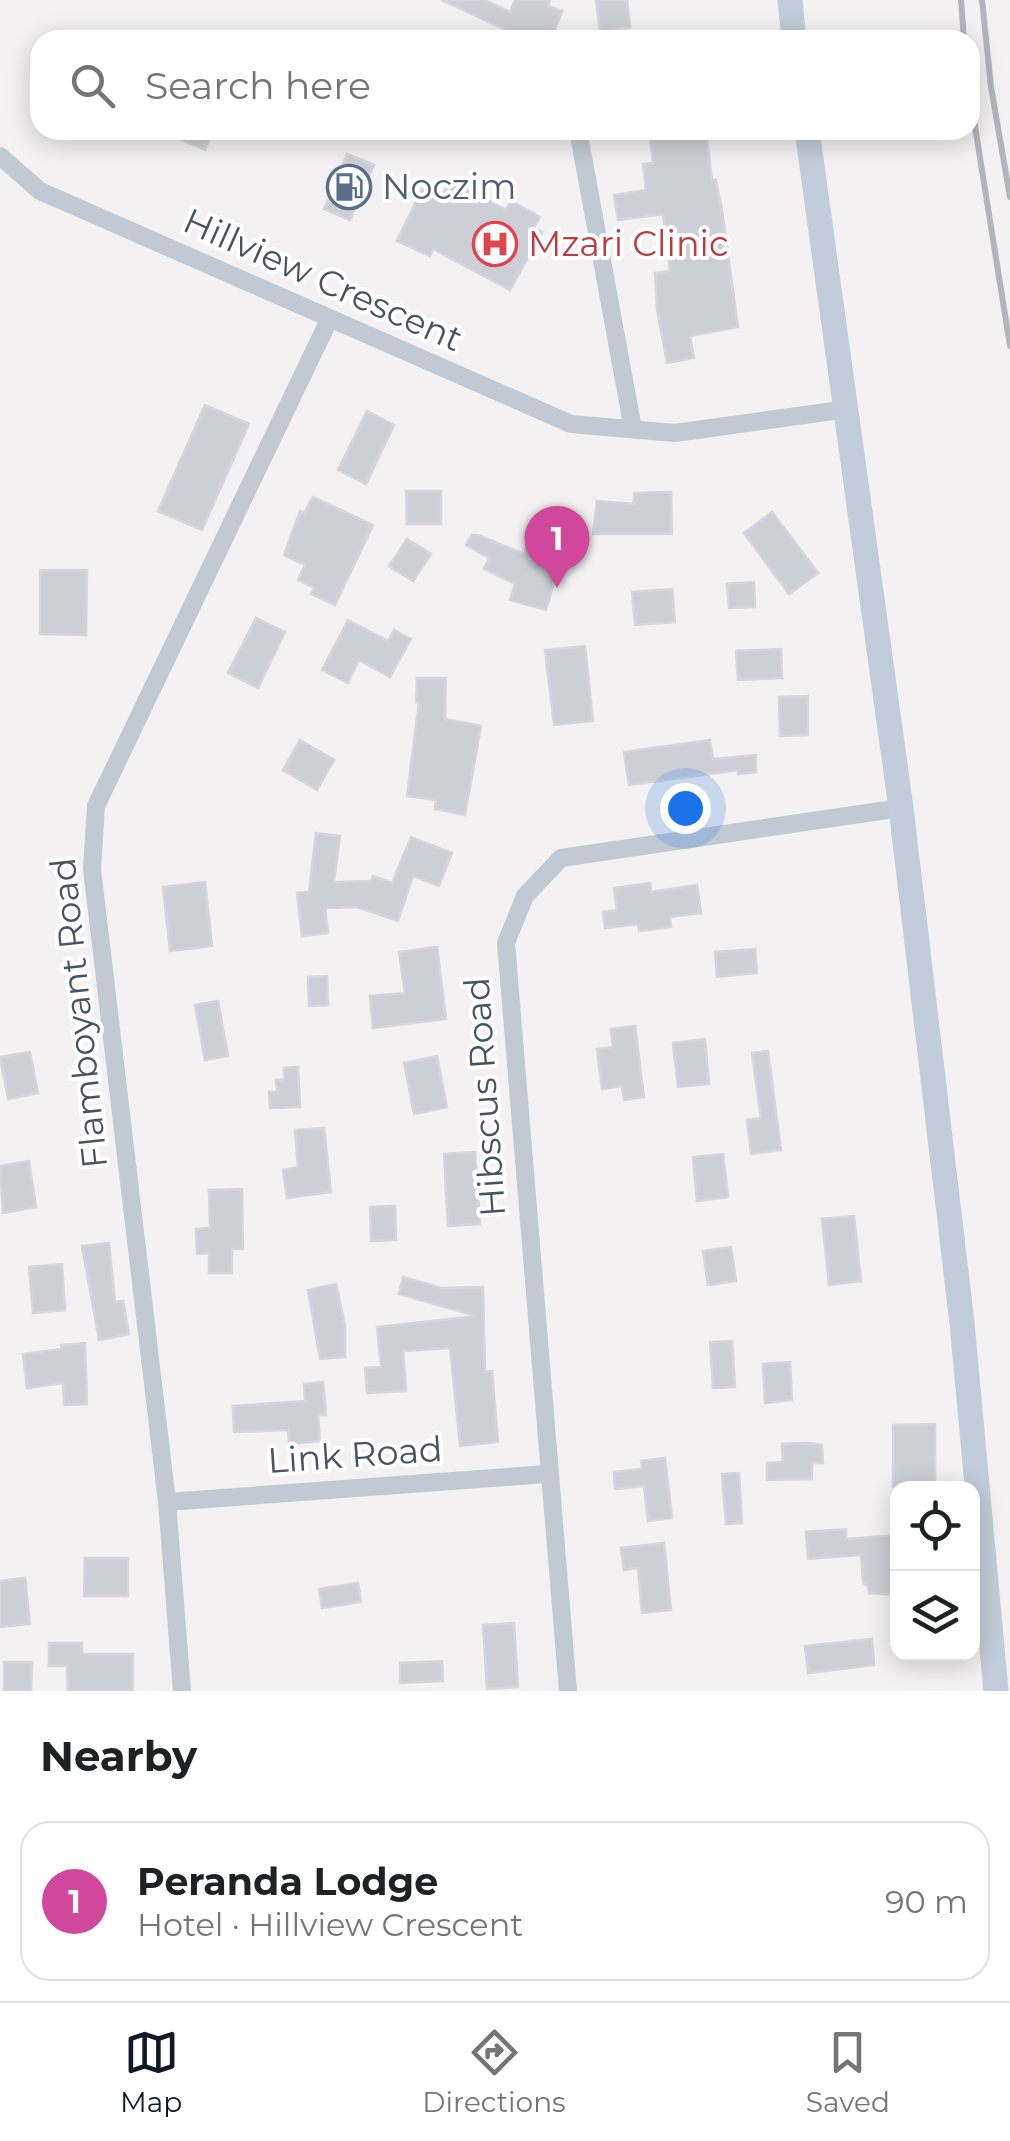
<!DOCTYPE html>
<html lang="en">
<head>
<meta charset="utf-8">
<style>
	:root { --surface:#fff; --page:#f2f2f2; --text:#202124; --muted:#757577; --line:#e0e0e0; --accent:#111827 }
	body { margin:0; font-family:Montserrat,sans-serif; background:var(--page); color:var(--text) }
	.controls { position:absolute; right:30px; bottom:30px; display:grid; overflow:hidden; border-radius:20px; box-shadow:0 5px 25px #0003 }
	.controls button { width:90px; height:90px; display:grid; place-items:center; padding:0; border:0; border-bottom:2px solid var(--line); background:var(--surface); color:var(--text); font:50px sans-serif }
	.you { position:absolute; left:685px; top:808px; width:35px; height:35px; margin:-25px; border:8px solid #fff; border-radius:50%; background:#1a73e8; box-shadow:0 0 0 15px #1a73e833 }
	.badge { display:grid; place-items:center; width:65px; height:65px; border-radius:50%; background:var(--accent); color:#fff; font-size:32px; font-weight:700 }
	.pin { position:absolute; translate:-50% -82px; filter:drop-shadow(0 2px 5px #0008) }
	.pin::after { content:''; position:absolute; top:52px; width:35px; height:30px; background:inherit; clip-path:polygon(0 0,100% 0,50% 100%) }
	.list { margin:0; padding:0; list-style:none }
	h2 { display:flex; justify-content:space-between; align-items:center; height:130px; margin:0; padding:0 40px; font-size:42px }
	h2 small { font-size:32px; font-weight:400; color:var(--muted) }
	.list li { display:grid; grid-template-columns:65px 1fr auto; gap:30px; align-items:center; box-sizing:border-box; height:160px; margin:0 20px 20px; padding:0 20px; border:2px solid var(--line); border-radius:30px }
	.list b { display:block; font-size:38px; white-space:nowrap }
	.list p { margin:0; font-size:32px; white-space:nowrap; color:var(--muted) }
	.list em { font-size:32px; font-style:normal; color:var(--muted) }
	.icon { flex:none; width:55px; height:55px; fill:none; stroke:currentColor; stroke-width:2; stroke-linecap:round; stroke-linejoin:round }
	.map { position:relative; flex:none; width:1010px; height:1691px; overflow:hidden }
	.search { position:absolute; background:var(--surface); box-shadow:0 5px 25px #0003; left:30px; right:30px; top:30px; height:110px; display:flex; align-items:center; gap:25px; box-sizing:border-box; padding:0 35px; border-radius:30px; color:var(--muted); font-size:38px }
	.sheet { height:310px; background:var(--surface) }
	nav { display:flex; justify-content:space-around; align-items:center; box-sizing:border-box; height:140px; border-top:2px solid var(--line); background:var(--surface); font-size:28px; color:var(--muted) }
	nav a { display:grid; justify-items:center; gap:5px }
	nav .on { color:var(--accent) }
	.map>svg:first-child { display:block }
</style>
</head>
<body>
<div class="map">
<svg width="1010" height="1691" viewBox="0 0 1010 1691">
	<rect width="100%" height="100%" fill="#f3f1f1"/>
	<path fill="#cdcfd6" stroke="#d5d6dd" stroke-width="2.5" d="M442 0H485L510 12 515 0H550L548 6 562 11 552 38 534 32 532 40H520L502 33 504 29Z
		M596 0H627L630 27 600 31Z
		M157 130H214L205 150Z
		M649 130H706L712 181 716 180 722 210 738 327 690 336 694 358 667 363 657 309 655 273 670 271 663 214 618 220 614 195 646 190 643 164 653 163Z
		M347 154 374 165 350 220 324 209Z
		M450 180 506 210 511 201 540 217 534 228 542 232 510 290 433 249 430 256 397 241 422 189 441 198Z
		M205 405 249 424 202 530 158 511Z
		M367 411 394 425 366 484 338 470Z
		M406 491H441V524H407Z
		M671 492 672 534H593L597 501 634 504V493Z
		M313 497 373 525 335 605 311 594 314 588 298 580 305 565 284 555 300 511 304 513Z
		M772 512 818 573 789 594 744 533Z
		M532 525 568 535 546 610 510 600 515 584 484 569 489 558 466 545 472 535H478L524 554Z
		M407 539 431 554 413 581 389 566Z
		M40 570H87L86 635 40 634Z
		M754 582 755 607 729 608 727 584Z
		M672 589 675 622 635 625 632 592Z
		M256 618 285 632 258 688 228 673Z
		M348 620 388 641 394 630 411 639 390 677 359 660 348 683 322 670Z
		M585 646 593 721 554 725 545 650Z
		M781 649 782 678 738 680 736 651Z
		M417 678H446L445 719 481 726 465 815 435 809 436 800 407 796 419 702H416Z
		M808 696V735L780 736 779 697Z
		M300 740 334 760 317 790 283 770Z
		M710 740 713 759 756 755V772L738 774V770L629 785 624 752Z
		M316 833 340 836 334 882 371 881 373 876 392 883 411 837 452 853 439 886 413 876 398 921 357 907 325 908 328 933 302 936 297 893 309 892Z
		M205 882 212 946 170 951 163 887Z
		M650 883 651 892 697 885 701 913 670 917 671 927 639 931 638 924 605 928 603 912 617 910 614 888Z
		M437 947 446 1019 373 1028 370 996 405 993 399 952Z
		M755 949 757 973 717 977 715 952Z
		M327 976 328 1005 309 1006 308 977Z
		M218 1001 228 1056 205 1060 195 1005Z
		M635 1026 644 1097 624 1100 622 1086 602 1089 597 1049 613 1047 611 1029Z
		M705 1039 709 1084 678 1087 673 1043Z
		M768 1051 781 1150 751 1154 747 1120 761 1118 752 1053Z
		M30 1052 38 1093 8 1099 0 1057Z
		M437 1056 447 1107 414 1114 404 1063Z
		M298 1067 300 1107 270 1108 269 1092H277L276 1080H284V1068Z
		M324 1128 331 1192 287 1198 283 1170 298 1167 295 1130Z
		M475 1152 480 1224 448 1226 444 1154Z
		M723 1154 728 1197 697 1201 693 1157Z
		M29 1161 36 1207 3 1213 0 1166Z
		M242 1189 243 1249H232V1273H209V1253L197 1254 196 1229 210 1228 209 1190Z
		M395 1206 396 1240 371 1241 370 1207Z
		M854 1216 861 1281 829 1285 822 1219Z
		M109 1243 115 1302 123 1301 129 1334 99 1340 82 1246Z
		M731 1247 736 1281 708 1285 703 1251Z
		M62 1264 65 1310 33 1313 29 1267Z
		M403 1277 441 1288 483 1287 485 1372 492 1371 498 1442 460 1446 450 1348 403 1351 406 1391 367 1393 365 1368 381 1367 377 1327 476 1316 399 1294Z
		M336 1284 345 1326V1357L320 1359 308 1290Z
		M732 1341 735 1387 713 1388 710 1342Z
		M85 1343 87 1404 64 1405 63 1383 27 1388 23 1354 62 1349 61 1345Z
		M790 1362 792 1400 765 1403 763 1364Z
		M323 1382 326 1415H318L320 1441 289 1444 288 1430 234 1432 233 1406 305 1401 304 1384Z
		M935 1424V1486L893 1487V1425Z
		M808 1443 822 1445 823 1463H812V1479L767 1480V1463L783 1462 782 1444Z
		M665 1458 672 1518 648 1521 644 1486 615 1489 614 1472 642 1469 641 1461Z
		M739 1473 742 1523 726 1524 722 1474Z
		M846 1529V1539L896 1535V1595L869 1593 868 1586 863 1583 861 1555 808 1559 806 1532Z
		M664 1543 671 1610 642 1613 638 1568 624 1570 621 1548Z
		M85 1558H128V1596H84Z
		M25 1578 30 1624 0 1627V1581Z
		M358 1583 361 1602 322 1608 319 1589Z
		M514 1623 518 1687 487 1689 483 1625Z
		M872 1639 874 1665 808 1673 805 1646Z
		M49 1643H82V1654H133V1691H68L67 1666H49Z
		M442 1661 443 1681 400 1683V1663Z
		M4 1662H32L31 1691H4Z"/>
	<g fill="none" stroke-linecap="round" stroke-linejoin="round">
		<path stroke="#c1cad3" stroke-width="18" d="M578 130 633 429
			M0 156 40 191 571 424 675 433 848 409
			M167 1502 547 1474
			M182 1691 167 1502 92 869 96 806 329 320
			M568 1691 506 943 525 896 561 858 901 808"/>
		<path stroke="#c2cddb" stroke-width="25" d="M790 0 794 40
			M807 130 901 808 962 1323 996 1691"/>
		<path stroke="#b3b5bc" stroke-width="6" d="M961 0 964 40
			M982 0 991 87 1010 197
			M970 95 1010 346"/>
	</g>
	<defs>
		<symbol id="fuel-ring" viewBox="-11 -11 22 22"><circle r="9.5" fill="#fff" stroke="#5c6f8a" stroke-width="1.5"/><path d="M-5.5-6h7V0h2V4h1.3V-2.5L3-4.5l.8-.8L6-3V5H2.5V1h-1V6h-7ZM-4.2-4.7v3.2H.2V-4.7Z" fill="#5c6f8a"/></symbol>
		<symbol id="hospital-ring" viewBox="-11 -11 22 22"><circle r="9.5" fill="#fff" stroke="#e0444e" stroke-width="1.5"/><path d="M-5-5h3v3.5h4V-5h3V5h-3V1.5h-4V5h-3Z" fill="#e0444e"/></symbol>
	</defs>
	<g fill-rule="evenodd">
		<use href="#fuel-ring" x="324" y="162" width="50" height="50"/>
		<use href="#hospital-ring" x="470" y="219" width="50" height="50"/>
	</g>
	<g text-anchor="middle" stroke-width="8" stroke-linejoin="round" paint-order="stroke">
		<g font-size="35" fill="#4e5e75" stroke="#fff" text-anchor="start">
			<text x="382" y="199">Noczim</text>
		</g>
		<g font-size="35" fill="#be3a42" stroke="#fff" text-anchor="start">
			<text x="528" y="256">Mzari Clinic</text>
		</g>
		<g font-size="35" fill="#475360" stroke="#fff">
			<text transform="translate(323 280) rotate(24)" y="12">Hillview Crescent</text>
			<text transform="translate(79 1013) rotate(-96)" y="12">Flamboyant Road</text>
			<text transform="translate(485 1097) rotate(-94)" y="12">Hibscus Road</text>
			<text transform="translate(355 1455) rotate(-4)" y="12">Link Road</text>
		</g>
	</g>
</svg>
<div class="controls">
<button><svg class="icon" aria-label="locate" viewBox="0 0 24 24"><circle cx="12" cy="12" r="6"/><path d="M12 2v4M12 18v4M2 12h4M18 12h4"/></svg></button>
<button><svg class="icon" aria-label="layers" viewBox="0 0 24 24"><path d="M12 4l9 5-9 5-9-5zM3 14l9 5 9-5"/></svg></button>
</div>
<div class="you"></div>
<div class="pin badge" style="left:557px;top:588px;background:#d1479c">1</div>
<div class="search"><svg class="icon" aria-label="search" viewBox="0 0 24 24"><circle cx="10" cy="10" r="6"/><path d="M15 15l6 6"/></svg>Search here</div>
</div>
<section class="sheet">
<h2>Nearby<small></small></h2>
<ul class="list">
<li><span class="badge" style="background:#d1479c">1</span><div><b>Peranda Lodge</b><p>Hotel · Hillview Crescent</p></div><em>90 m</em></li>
</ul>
</section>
<nav>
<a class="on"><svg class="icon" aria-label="map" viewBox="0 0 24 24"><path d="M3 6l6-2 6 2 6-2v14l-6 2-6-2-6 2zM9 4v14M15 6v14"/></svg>Map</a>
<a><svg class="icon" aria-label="directions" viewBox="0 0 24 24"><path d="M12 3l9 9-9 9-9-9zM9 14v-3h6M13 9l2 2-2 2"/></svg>Directions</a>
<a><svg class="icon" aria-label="saved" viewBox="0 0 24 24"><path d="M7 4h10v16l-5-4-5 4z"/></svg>Saved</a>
</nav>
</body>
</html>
